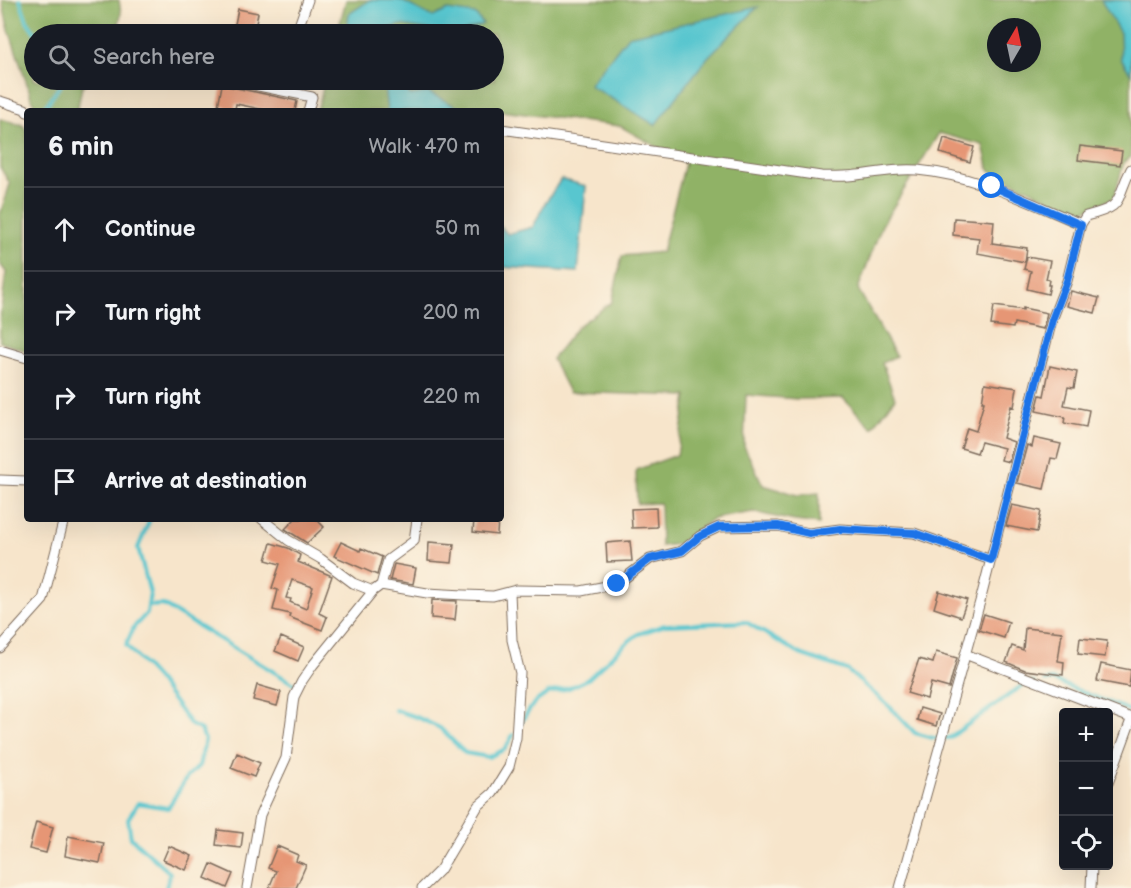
<!DOCTYPE html>
<html lang="en">
<head>
<meta charset="utf-8">
<style>
	:root { --surface:#171b24; --page:#242831; --text:#f1f3f6; --muted:#9ea1a6; --line:#363941 }
	body { margin:0; font-family:"Balsamiq Sans",sans-serif; background:var(--page); color:var(--text) }
	.controls { position:absolute; right:18px; bottom:18px; display:grid; overflow:hidden; border-radius:6px; box-shadow:0 6px 24px #0002 }
	.controls button { width:54px; height:54px; display:grid; place-items:center; padding:0; border:0; border-bottom:2px solid var(--line); background:var(--surface); color:var(--text); font:30px sans-serif }
	.compass { position:absolute; left:987px; top:18px; width:54px; height:54px; border-radius:50%; background:var(--surface); box-shadow:0 6px 24px #0002; rotate:9deg }
	.stop { position:absolute; width:18px; height:18px; margin:-14px; border:4px solid #1a73e8; border-radius:50%; background:#fff }
	.stop.end { background:#1a73e8; border-color:#fff; box-shadow:0 2px 6px #0008 }
	.list { margin:0; padding:0; list-style:none }
	h2 { display:flex; justify-content:space-between; align-items:center; height:78px; margin:0; padding:0 24px; font-size:26px }
	h2 small { font-size:20px; font-weight:400; color:var(--muted) }
	.list li { display:grid; grid-template-columns:39px 1fr auto; gap:18px; align-items:center; box-sizing:border-box; height:84px; padding:0 24px; border-top:2px solid var(--line) }
	.list b { display:block; font-size:22px; white-space:nowrap }
	.list em { font-size:20px; font-style:normal; color:var(--muted) }
	.icon { flex:none; width:33px; height:33px; fill:none; stroke:currentColor; stroke-width:2; stroke-linecap:round; stroke-linejoin:round }
	.map { position:relative; flex:none; width:1131px; height:888px; overflow:hidden }
	.search { position:absolute; background:var(--surface); box-shadow:0 6px 24px #0002; left:24px; top:24px; width:480px; height:66px; display:flex; align-items:center; gap:15px; box-sizing:border-box; padding:0 21px; border-radius:33px; color:var(--muted); font-size:22px }
	.panel { position:absolute; background:var(--surface); box-shadow:0 6px 24px #0002; left:24px; top:108px; width:480px; height:414px; border-radius:6px }
	.map>svg:first-child { display:block }
</style>
</head>
<body>
<div class="map">
<svg width="1131" height="888" viewBox="0 0 1131 888">
	<rect width="100%" height="100%" fill="#fcf5e5"/>
	<filter id="ink" filterUnits="userSpaceOnUse"><feTurbulence type="fractalNoise" baseFrequency=".0167" numOctaves="2"/><feDisplacementMap in="SourceGraphic" scale="12" xChannelSelector="R" yChannelSelector="G"/><feConvolveMatrix kernelMatrix="1 2 1 2 8 2 1 2 1" color-interpolation-filters="sRGB"/></filter>
	<filter id="wash" filterUnits="userSpaceOnUse"><feTurbulence type="fractalNoise" baseFrequency=".008" numOctaves="4" result="noise"/><feDisplacementMap in="SourceGraphic" scale="24" xChannelSelector="R" yChannelSelector="G"/><feGaussianBlur stdDeviation="1.35" result="paint"/><feColorMatrix in="noise" values="0 0 0 0 0 0 0 0 0 0 0 0 0 0 0 0 0 1.4 0 .05"/><feComposite in="paint" operator="in"/></filter>
	<g filter="url(#wash)">
		<rect width="100%" height="100%" fill="#f7e5cb"/>
		<path fill="#90b266" stroke="#666e42" stroke-width="1.5" fill-rule="evenodd" d="M2 0H119L121 14 117 34H34V80H88L82 87 77 111H36L8 27Z
			M346 0H1131V157L1124 162 1114 198 1078 213 989 170 983 145 939 133 882 225 858 289 896 356 882 363 895 398 872 428 843 398 798 399 746 395 744 446 763 485 797 495 819 493V524L795 521 753 512 712 519 680 544 661 546 660 503 637 504 636 470 677 455 687 396 569 392 552 359 578 326 612 302 622 256 662 252 685 163 620 126 501 111H317L325 80H494V34H337ZM996 27H1032V63H996Z
			M0 119 23 125 27 131V351L0 342V320L6 272 0 264V215L10 184 0 167Z"/>
		<path fill="#59c6cf" stroke="#4a7876" stroke-width="1.5" d="M370 0H400L433 17 448 10 475 14 483 24 456 34 401 25 369 34H346L349 14Z
			M1101 0H1131V74L1121 59 1120 33Z
			M758 7 708 57 655 125 589 85 628 36Z
			M390 80H393L411 95 428 92 465 111H387L384 85Z
			M561 179 586 186 578 272 501 267V226L507 234 533 227 544 205Z"/>
		<g fill="none" stroke-linecap="round" stroke-linejoin="round">
			<path stroke="#59c6cf" stroke-width="4" d="M20 0 27 21 36 34
				M42 111 64 80
				M150 519 138 548 150 593 147 613 134 627 126 645 157 679 191 725 201 730 205 740 199 766 187 777 168 808 138 803 128 819 131 838 170 873 166 888
				M148 606 163 605 294 684
				M1045 681 1052 680 1131 711
				M395 710 419 718 440 728 465 753 489 757 505 749 513 735
				M520 724 534 703 548 693 569 688 588 679 624 645 638 634 665 625 746 622 800 654 847 670 891 708 915 733 933 738H949L1023 685 1034 683"/>
		</g>
		<g id="blocks">
			<path fill="#e69674" fill-rule="evenodd" d="M238 9 258 13 254 34H233Z
				M311 24 342 30V34H308Z
				M222 85 297 101 295 111H270L236 104 235 109 218 106Z
				M944 138 974 147 970 162 940 153Z
				M1080 146 1122 151 1120 165 1078 160Z
				M954 218 994 221 992 243 1027 248 1025 262 977 253 979 238 953 235Z
				M1027 257 1050 261 1046 279 1049 280 1048 285H1050L1048 294 1027 289 1031 271 1024 269Z
				M1071 291 1099 298 1095 313 1067 306Z
				M994 306 1023 310V308L1047 313 1043 329 1014 323 1013 328 991 325Z
				M1050 366 1077 372 1074 388 1068 387 1064 405 1089 410 1086 427 1064 423 1065 417 1036 411 1040 395 1044 396Z
				M985 383 1017 388 1014 407 1011 406 1003 438 1014 442 1009 462 1001 460 1004 448 981 442 977 453 961 448 967 428 976 431 984 402H982Z
				M1034 438 1061 444 1057 459 1051 458 1044 489 1017 483 1027 445 1032 447Z
				M1012 505 1041 511 1037 532 1006 526Z
				M656 508 657 527 632 528 631 509Z
				M295 519H316L324 527 307 543 285 529Z
				M474 519H498L497 535 473 532Z
				M630 541 632 561 607 562 606 543Z
				M341 542 360 551 361 548 382 557 377 575 334 556Z
				M429 542 454 544 452 563 428 561Z
				M271 543 288 548 300 555 298 562 332 576 319 613 327 617 322 630 289 617 290 614 273 610 278 590 272 588 280 564 266 560ZM292 580 313 587 306 609 290 602 291 599 286 598Z
				M394 564 416 568 413 584 390 580Z
				M939 591 967 600 961 617 934 608Z
				M432 600 457 601 455 620 431 618Z
				M984 614 1009 622 1004 638 979 630Z
				M1025 628 1062 632 1058 661 1064 662 1063 675 1025 670 1006 662 1012 646 1023 650Z
				M281 637 304 647 298 661 275 651Z
				M1080 638 1107 641 1105 657 1078 654Z
				M936 652 957 658 949 688 931 683 927 699 907 693 919 659 933 663Z
				M1101 664 1131 670 1129 687 1097 681Z
				M257 685 281 692 277 706 253 700Z
				M920 708 940 714 936 726 917 720Z
				M237 753 260 763 254 777 231 768Z
				M36 822 53 827 46 853 29 849Z
				M218 830 243 833 241 848 216 845Z
				M68 836 104 843 100 863 65 856Z
				M169 846 192 856 186 870 163 860Z
				M277 846 298 855 296 861 306 865 296 888H269L276 871 268 868Z
				M211 864 233 874 227 888 205 878Z"/>
		</g>
	</g>
	<g filter="url(#ink)">
		<use href="#blocks" fill-opacity="0" stroke="#7d6b5b" stroke-width="1.5"/>
		<g fill="none" stroke-linecap="round" stroke-linejoin="round">
			<defs>
				<path id="minor" d="M296 34 308 0
					M229 80 312 97 308 111
					M0 101 25 109 27 112
					M501 129 821 176C833 176 845 177 857 175 877 173 896 168 917 170 975 175 1028 202 1081 224
					M0 350 27 358
					M0 480 27 481
					M262 519 288 540 321 559 353 583 373 591
					M381 585 388 560 414 541 417 519
					M0 648 43 600 64 519
					M965 654 1131 718
					M1108 783 1131 720
					M247 888 260 815 286 758 294 697 302 681 313 665 373 591 381 585 427 593 464 595 493 596 516 590 581 591 617 584 650 559 682 551 700 536 719 527 778 526 809 533 840 529 914 533 991 560
					M422 888 440 870 478 806 493 793 509 767 516 738 520 673 512 640 510 592
					M900 888 981 598 1052 320 1067 281 1081 224 1086 216C1126 206 1114 202 1131 169
					M1091 888 1092 866"/>
			</defs>
			<use href="#minor" stroke="#7d6b5b" stroke-width="11"/>
			<use href="#minor" stroke="#fff" stroke-width="9"/>
		</g>
	</g>
	<g fill="none" stroke-linecap="round" stroke-linejoin="round" filter="url(#ink)">
		<path stroke="#1a73e8" stroke-width="8" d="M617 584 650 559 682 551 700 536 719 527 778 526 809 533 840 529 914 533 991 560 1052 320 1067 281 1081 225 992 186"/>
	</g>
</svg>
<div class="controls">
<button>+</button>
<button>−</button>
<button><svg class="icon" aria-label="locate" viewBox="0 0 24 24"><circle cx="12" cy="12" r="6"/><path d="M12 2v4M12 18v4M2 12h4M18 12h4"/></svg></button>
</div>
<svg class="compass" viewBox="-18 -18 36 36"><path d="M0-13l5 13h-10z" fill="#e53935"/><path d="M0 13l5-13h-10z" fill="#9ea1a6"/></svg>
<div class="stop" style="left:992px;top:186px"></div>
<div class="stop end" style="left:617px;top:584px"></div>
<div class="search"><svg class="icon" aria-label="search" viewBox="0 0 24 24"><circle cx="10" cy="10" r="6"/><path d="M15 15l6 6"/></svg>Search here</div>
<section class="panel">
<h2>6 min<small>Walk · 470 m</small></h2>
<ul class="list">
<li><svg class="icon" aria-label="ahead" viewBox="0 0 24 24"><path d="M12 20V5M6 11l6-6 6 6"/></svg><div><b>Continue</b></div><em>50 m</em></li>
<li><svg class="icon" aria-label="right" viewBox="0 0 24 24"><path d="M7 20v-9h11M14 6l5 5-5 5"/></svg><div><b>Turn right</b></div><em>200 m</em></li>
<li><svg class="icon" aria-label="right" viewBox="0 0 24 24"><path d="M7 20v-9h11M14 6l5 5-5 5"/></svg><div><b>Turn right</b></div><em>220 m</em></li>
<li><svg class="icon" aria-label="arrive" viewBox="0 0 24 24"><path d="M6 21V4h12l-3 4 3 4H6"/></svg><div><b>Arrive at destination</b></div></li>
</ul>
</section>
</div>
</body>
</html>
